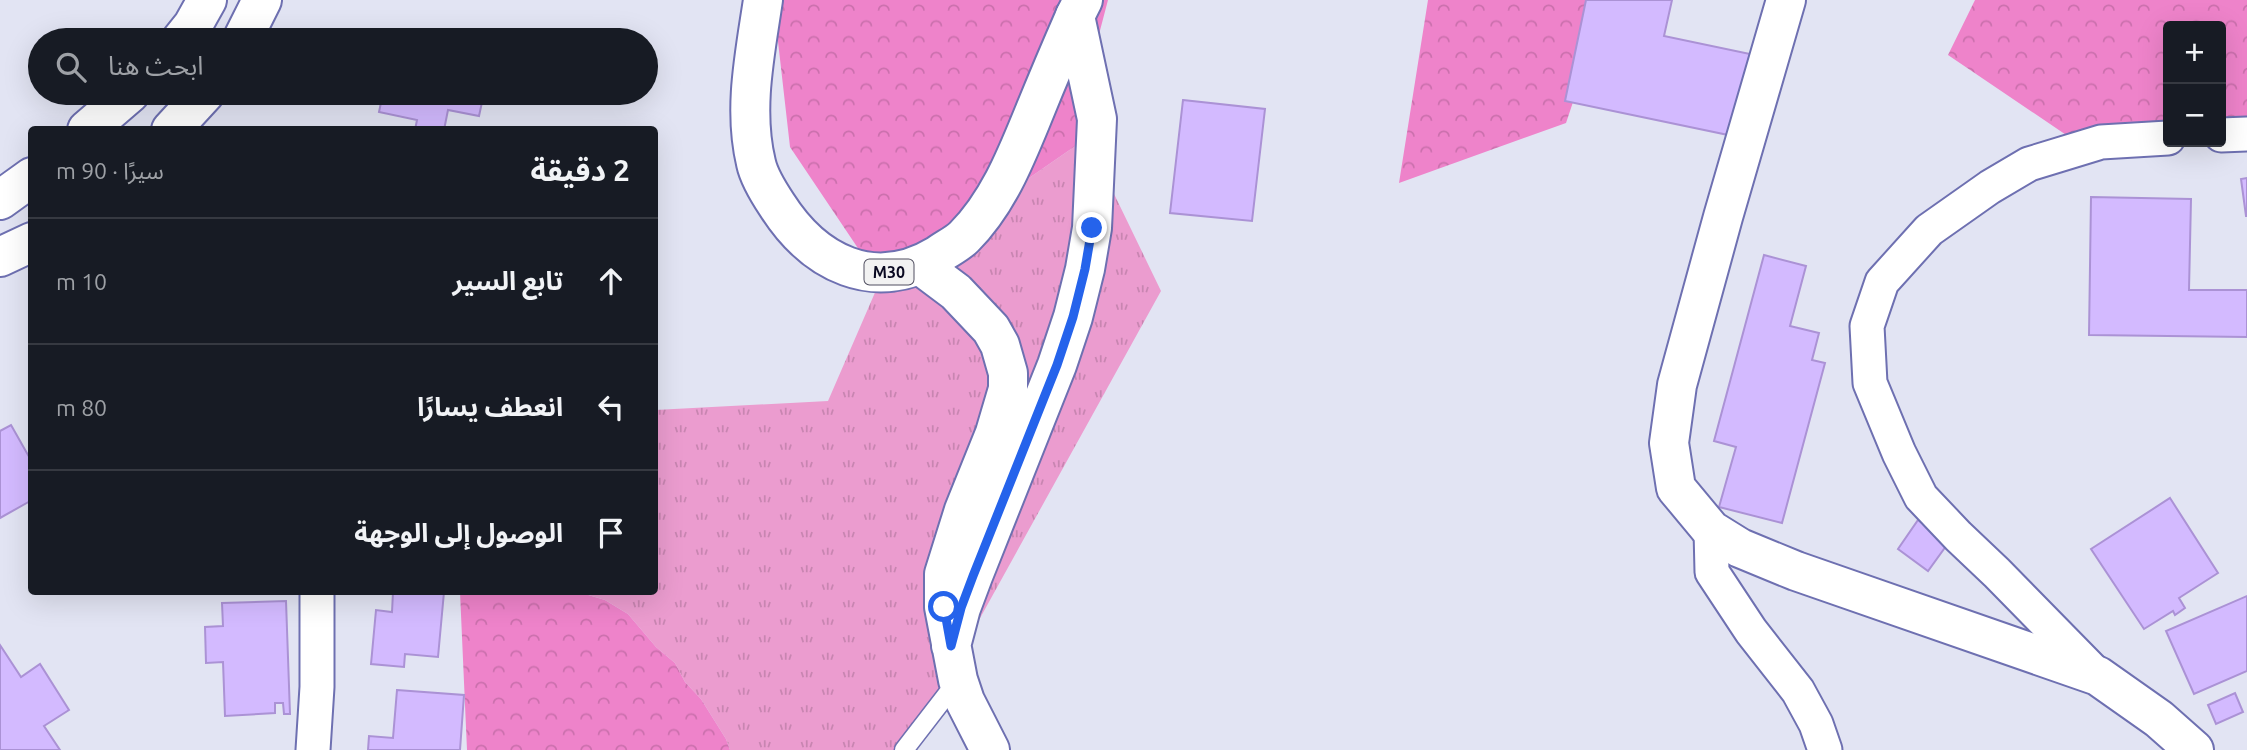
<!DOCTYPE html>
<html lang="ar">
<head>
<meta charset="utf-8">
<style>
	:root { --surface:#171b24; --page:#242831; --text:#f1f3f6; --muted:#9ea1a6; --line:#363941 }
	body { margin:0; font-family:Ubuntu,"Noto Sans Arabic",sans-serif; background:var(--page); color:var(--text); direction:rtl }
	.controls { position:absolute; right:21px; top:21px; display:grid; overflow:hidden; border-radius:7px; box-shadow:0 7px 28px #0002 }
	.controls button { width:63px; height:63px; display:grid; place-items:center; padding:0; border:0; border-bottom:2px solid var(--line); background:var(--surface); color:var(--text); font:35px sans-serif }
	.stop { position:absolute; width:21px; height:21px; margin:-16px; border:5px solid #2563eb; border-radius:50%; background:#fff }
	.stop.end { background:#2563eb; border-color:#fff; box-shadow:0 2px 7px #0008 }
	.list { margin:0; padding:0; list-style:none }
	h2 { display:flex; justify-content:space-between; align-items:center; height:91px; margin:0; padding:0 28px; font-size:30px }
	h2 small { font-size:23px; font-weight:400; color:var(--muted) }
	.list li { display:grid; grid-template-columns:46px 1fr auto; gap:21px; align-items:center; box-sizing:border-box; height:126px; padding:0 28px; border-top:2px solid var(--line) }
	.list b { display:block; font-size:26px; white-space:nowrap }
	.list em { font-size:23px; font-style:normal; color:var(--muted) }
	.icon { flex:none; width:38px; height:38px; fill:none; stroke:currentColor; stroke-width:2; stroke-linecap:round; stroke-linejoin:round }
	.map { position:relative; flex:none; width:2247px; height:750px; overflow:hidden; direction:ltr }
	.search { position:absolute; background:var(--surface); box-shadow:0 7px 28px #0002; left:28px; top:28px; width:630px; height:77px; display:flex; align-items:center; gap:18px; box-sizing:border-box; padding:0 24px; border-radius:38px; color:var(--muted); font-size:26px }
	.panel { position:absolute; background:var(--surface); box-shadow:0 7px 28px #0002; left:28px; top:126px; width:630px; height:469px; border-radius:7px; direction:rtl }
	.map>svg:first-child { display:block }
</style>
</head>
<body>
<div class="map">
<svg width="2247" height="750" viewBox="0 0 2247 750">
	<defs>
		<pattern id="grass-tufts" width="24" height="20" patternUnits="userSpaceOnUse" patternTransform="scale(1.75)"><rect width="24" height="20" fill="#eb9ccf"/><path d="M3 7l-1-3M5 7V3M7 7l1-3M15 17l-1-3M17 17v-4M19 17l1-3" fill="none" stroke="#c885b1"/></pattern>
		<pattern id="forest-crowns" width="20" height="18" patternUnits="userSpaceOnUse" patternTransform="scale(1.75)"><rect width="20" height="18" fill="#ee83ca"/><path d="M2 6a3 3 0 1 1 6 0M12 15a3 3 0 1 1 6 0" fill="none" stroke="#cb70ad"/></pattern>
	</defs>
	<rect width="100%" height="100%" fill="#e2e4f3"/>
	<path fill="url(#grass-tufts)" d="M1087 138 1161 291 938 694 898 750H730L726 739 701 699 685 682 675 663 656 647 628 614 605 600 585 594 568 592H654L655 410 828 401 880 281Z"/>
	<path fill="url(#forest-crowns)" fill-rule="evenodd" d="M779 0H1108L1087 80V138L880 281 790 147 776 24Z
		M1428 0H1607L1566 123 1399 183Z
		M1975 0H2247V142L2078 143 1948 55ZM2168 26H2221V142H2168Z
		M460 592H568L585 594 605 600 628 614 656 647 675 663 685 682 701 699 726 739 730 750H467Z"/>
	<path fill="#d3baff" stroke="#ab92d5" stroke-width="2" d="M1586 0H1672L1664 36 1750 54 1733 136 1565 101Z
		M396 33 431 40H394Z
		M383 93H484L479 116 448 110 444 130H415L417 120 379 112Z
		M1183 100 1265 109 1252 221 1170 213Z
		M2247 178V216H2246L2241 179Z
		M2091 197 2191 199 2189 290H2247V337L2089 335Z
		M1764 255 1806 266 1790 326 1819 333 1812 360 1825 363 1782 523 1719 507 1736 447 1714 441Z
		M11 425 32 462V500L0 518V431Z
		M2170 498 2218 573 2179 598 2185 608 2175 615 2173 611 2144 629 2091 549Z
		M1918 520 1949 542 1928 571 1898 549Z
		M393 592H444L438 657 405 654 404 667 371 664 376 610 392 612Z
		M2247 596V671L2194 694 2166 631Z
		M286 601 290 714H284L283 703H275V713L225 716 223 662 206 663 205 627 223 626 222 603Z
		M0 645 21 677 40 664 69 710 44 726 60 750H0Z
		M397 690 464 695 460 750H368L369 736 393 738Z
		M2235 693 2243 712 2216 724 2208 705Z"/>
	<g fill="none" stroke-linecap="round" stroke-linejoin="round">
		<defs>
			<path id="lane" d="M904 750 958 680"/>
			<path id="street" d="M2221 135 2247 134
				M1711 530 1712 572 1751 631 1798 691 1816 724 1825 750
				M2098 676 1997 573 1958 536 1921 497 1899 453 1870 383 1867 326 1882 282 1929 230 1990 187 2029 164 2101 142 2168 138
				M313 750 317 687V592"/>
			<path id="secondary" d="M1786 0 1723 217 1677 385 1669 443 1676 488 1711 530 1740 548 1796 571 2098 676 2159 719 2194 750
				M920 265 956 292 991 329 1000 345 1008 373V389L995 433 964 510 944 574V607L958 680 965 701 990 750
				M951 646 961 608 973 576 1057 365 1073 317 1085 269 1092 228 1097 119 1075 16"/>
			<path id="highway" d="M763 0C755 54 743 109 756 163 759 177 769 193 777 205 814 263 874 294 938 255 946 249 957 244 964 237 998 203 1016 157 1034 113 1047 81 1061 48 1075 16L1083 0
				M181 40 193 25 207 0
				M242 40 262 0
				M87 130 130 93
				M171 130 205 93
				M0 200 32 177
				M0 257 32 242"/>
		</defs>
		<use href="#lane" stroke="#6e70b1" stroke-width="21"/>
		<use href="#street" stroke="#6e70b1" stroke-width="37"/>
		<use href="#secondary" stroke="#6e70b1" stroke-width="42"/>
		<use href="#highway" stroke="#6e70b1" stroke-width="42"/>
		<use href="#lane" stroke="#fff" stroke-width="18"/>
		<use href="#street" stroke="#fff" stroke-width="33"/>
		<use href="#secondary" stroke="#fff" stroke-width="38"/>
		<use href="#highway" stroke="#fff" stroke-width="38"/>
	</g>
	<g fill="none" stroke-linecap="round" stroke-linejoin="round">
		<path stroke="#2563eb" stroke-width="9" d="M944 607 951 646 961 608 973 576 1057 365 1073 317 1085 269 1092 228"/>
	</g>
	<g text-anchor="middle" stroke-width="5" stroke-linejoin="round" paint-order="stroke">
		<rect fill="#f2f2f2" stroke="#504f60" stroke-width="2" x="864.5" y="259.5" width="49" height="25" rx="5"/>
		<g font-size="16" font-weight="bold" fill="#0a0921">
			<text x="889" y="278">M30</text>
		</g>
	</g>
</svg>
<div class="controls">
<button>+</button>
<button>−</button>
</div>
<div class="stop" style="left:944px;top:607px"></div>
<div class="stop end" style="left:1092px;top:228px"></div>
<div class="search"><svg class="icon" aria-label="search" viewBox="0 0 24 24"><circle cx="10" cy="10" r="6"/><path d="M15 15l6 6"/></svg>ابحث هنا</div>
<section class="panel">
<h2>2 دقيقة<small>سيرًا · 90 m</small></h2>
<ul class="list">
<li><svg class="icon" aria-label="ahead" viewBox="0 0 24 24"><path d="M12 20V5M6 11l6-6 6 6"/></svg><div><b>تابع السير</b></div><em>10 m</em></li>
<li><svg class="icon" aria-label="left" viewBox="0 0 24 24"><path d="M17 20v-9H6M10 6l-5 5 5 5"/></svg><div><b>انعطف يسارًا</b></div><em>80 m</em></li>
<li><svg class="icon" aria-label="arrive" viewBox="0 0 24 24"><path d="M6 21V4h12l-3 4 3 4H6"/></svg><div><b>الوصول إلى الوجهة</b></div></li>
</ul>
</section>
</div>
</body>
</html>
